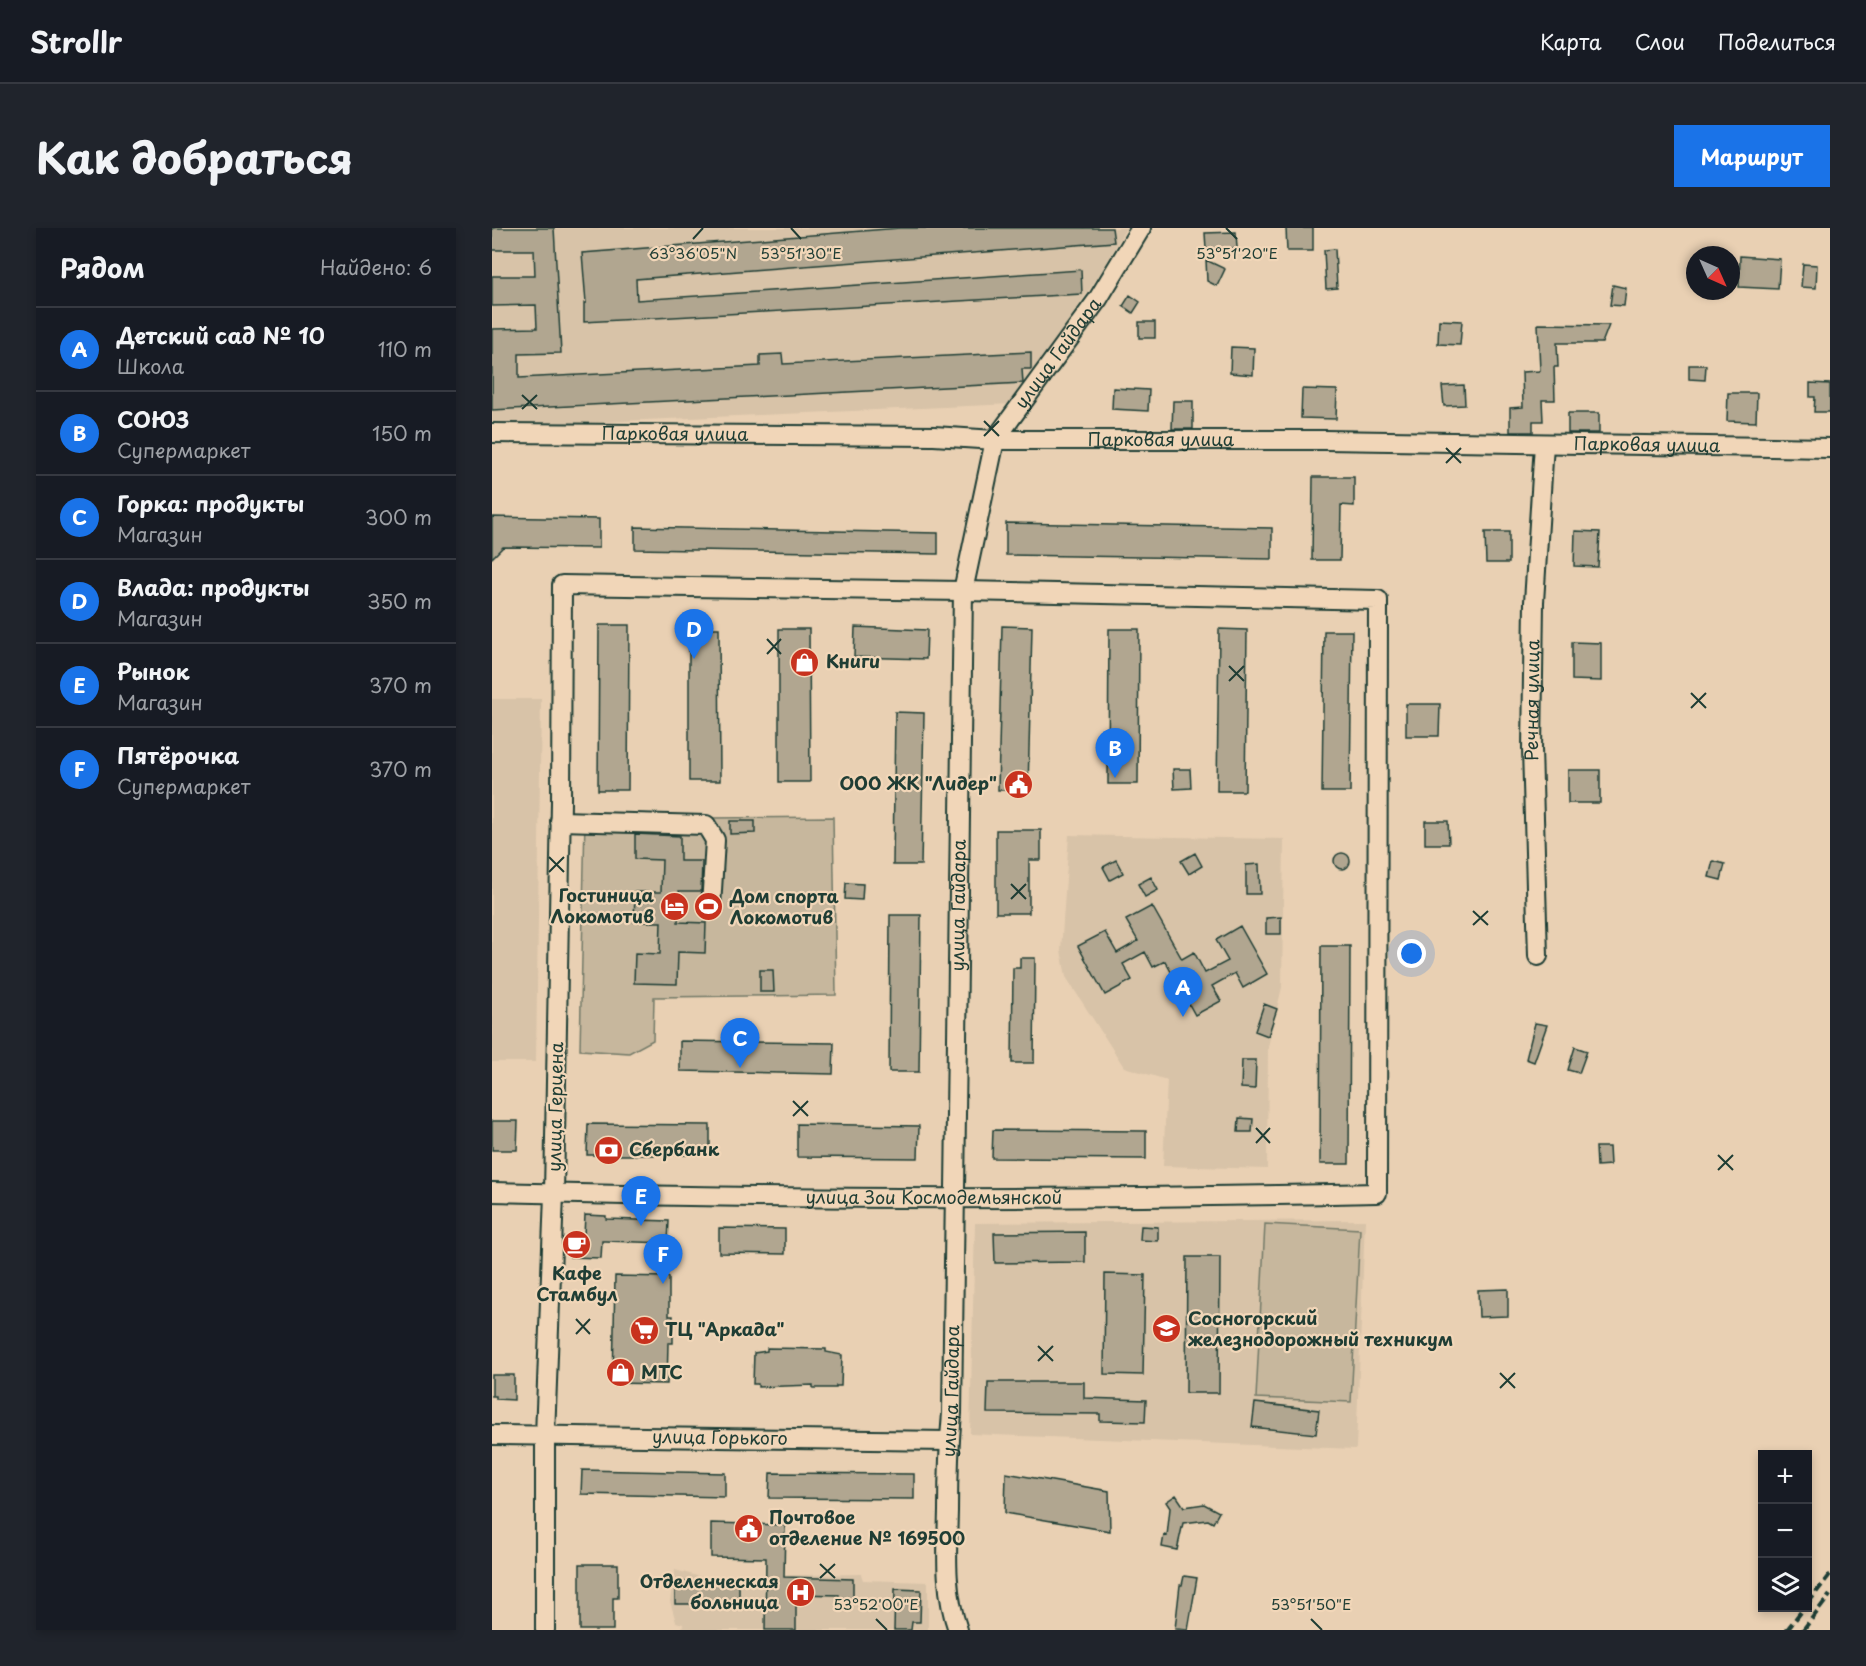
<!DOCTYPE html>
<html lang="ru">
<head>
<meta charset="utf-8">
<style>
	:root { --surface:#171b24; --page:#20242c; --text:#f1f3f6; --muted:#9ea1a6; --line:#363941; --accent:#1a73e8 }
	body { margin:0; font-family:"Playpen Sans",sans-serif; background:var(--page); color:var(--text) }
	.controls { position:absolute; right:18px; bottom:18px; display:grid; overflow:hidden; border-radius:0px; box-shadow:0 3px 9px #0003 }
	.controls button { width:54px; height:54px; display:grid; place-items:center; padding:0; border:0; border-bottom:2px solid var(--line); background:var(--surface); color:var(--text); font:30px sans-serif }
	.compass { position:absolute; left:1194px; top:18px; width:54px; height:54px; border-radius:50%; background:var(--surface); box-shadow:0 3px 9px #0003; rotate:135deg }
	.you { position:absolute; left:920px; top:726px; width:21px; height:21px; margin:-15px; border:4px solid #fff; border-radius:50%; background:#1a73e8; box-shadow:0 0 0 9px #1a73e833 }
	.badge { display:grid; place-items:center; width:39px; height:39px; border-radius:50%; background:var(--accent); color:#fff; font-size:20px; font-weight:700 }
	.pin { position:absolute; translate:-50% -50px; filter:drop-shadow(0 2px 3px #0008) }
	.pin::after { content:''; position:absolute; top:32px; width:21px; height:18px; background:inherit; clip-path:polygon(0 0,100% 0,50% 100%) }
	.list { margin:0; padding:0; list-style:none }
	h2 { display:flex; justify-content:space-between; align-items:center; height:78px; margin:0; padding:0 24px; font-size:26px }
	h2 small { font-size:20px; font-weight:400; color:var(--muted) }
	.list li { display:grid; grid-template-columns:39px 1fr auto; gap:18px; align-items:center; box-sizing:border-box; height:84px; padding:0 24px; border-top:2px solid var(--line) }
	.list b { display:block; font-size:22px; white-space:nowrap }
	.list p { margin:0; font-size:20px; white-space:nowrap; color:var(--muted) }
	.list em { font-size:20px; font-style:normal; color:var(--muted) }
	.icon { flex:none; width:33px; height:33px; fill:none; stroke:currentColor; stroke-width:2; stroke-linecap:round; stroke-linejoin:round }
	.map { position:relative; flex:none; width:1338px; height:1402px; overflow:hidden; border-radius:0px }
	header { display:flex; align-items:center; gap:36px; box-sizing:border-box; height:84px; padding:0 30px; background:var(--surface); border-bottom:2px solid var(--line) }
	header strong { font-size:28px }
	nav { display:flex; gap:33px; margin-inline-start:auto; font-size:21px }
	.intro { display:flex; align-items:center; justify-content:space-between; box-sizing:border-box; height:144px; padding:0 36px }
	h1 { margin:0; font-size:42px }
	.button { padding:15px 27px; border-radius:0px; background:var(--accent); color:#fff; font-size:21px; font-weight:700 }
	main { display:flex; gap:36px; padding:0 36px }
	aside { flex:1; background:var(--surface); border-radius:0px; box-shadow:0 3px 9px #0003 }
	.map>svg:first-child { display:block }
</style>
</head>
<body>
<header>
<strong>Strollr</strong>
<nav><a>Карта</a><a>Слои</a><a>Поделиться</a></nav>
</header>
<div class="intro"><h1>Как добраться</h1><a class="button">Маршрут</a></div>
<main>
<aside>
<h2>Рядом<small>Найдено: 6</small></h2>
<ul class="list">
<li><span class="badge">A</span><div><b>Детский сад № 10</b><p>Школа</p></div><em>110 m</em></li>
<li><span class="badge">B</span><div><b>СОЮЗ</b><p>Супермаркет</p></div><em>150 m</em></li>
<li><span class="badge">C</span><div><b>Горка: продукты</b><p>Магазин</p></div><em>300 m</em></li>
<li><span class="badge">D</span><div><b>Влада: продукты</b><p>Магазин</p></div><em>350 m</em></li>
<li><span class="badge">E</span><div><b>Рынок</b><p>Магазин</p></div><em>370 m</em></li>
<li><span class="badge">F</span><div><b>Пятёрочка</b><p>Супермаркет</p></div><em>370 m</em></li>
</ul>
</aside>
<div class="map">
<svg width="1338" height="1402" viewBox="0 0 1338 1402">
	<rect width="100%" height="100%" fill="#e9d0b3"/>
	<filter id="ink" filterUnits="userSpaceOnUse"><feTurbulence type="fractalNoise" baseFrequency=".0167" numOctaves="2"/><feDisplacementMap in="SourceGraphic" scale="12" xChannelSelector="R" yChannelSelector="G"/><feConvolveMatrix kernelMatrix="1 2 1 2 8 2 1 2 1" color-interpolation-filters="sRGB"/></filter>
	<g filter="url(#ink)">
		<path fill="#d8c3a8" d="M0 0H634L611 41 521 176 15 198H0Z
			M0 471H49L44 834H0Z
			M577 607 792 611 790 759 776 819 775 941 671 938 675 852 632 839 574 749 569 722Z
			M873 992 864 1221 478 1206 483 995Z
			M183 1342 209 1349 369 1346 371 1352 436 1354V1402H190L191 1396 184 1394 178 1373Z"/>
		<path fill="#c7b79d" stroke="#737a68" stroke-width="1.5" d="M341 589 344 767 162 769 161 812 137 825 88 822 93 591Z
			M773 996 868 1001 859 1174 764 1170Z"/>
		<path fill="#b1a690" stroke="#1f3d34" stroke-width="1.5" d="M0 0H62L69 125 27 126V150L268 138V127L290 126 291 136 539 124V141H530L531 155 0 182V101L45 100 44 77 0 78V48H43L42 22H0Z
			M408 0H620L622 14 144 51 145 72 589 42 590 66 92 94V75H94L90 25Z
			M794 0H821V23H795Z
			M744 4 745 20 714 21 713 5Z
			M843 21 845 60 834 61 832 22Z
			M1248 28 1288 31 1286 61 1247 59Z
			M714 32 733 41 725 58 715 53Z
			M1311 36 1325 37 1324 60 1309 59Z
			M1121 57 1134 60 1132 78 1118 77Z
			M638 67 648 74 641 85 631 78Z
			M947 92 970 93 968 117 946 116Z
			M647 94H663V110H647Z
			M1046 96 1117 97 1110 115H1065L1066 139H1062L1063 172H1050L1051 193H1041V204H1018V180L1031 179 1030 144 1048 143Z
			M739 119 762 120 761 147 738 145Z
			M1197 137H1214L1213 152 1197 151Z
			M1318 155 1338 156V184H1322L1323 169H1318Z
			M972 157 973 177 952 178 950 158Z
			M621 160 657 162 656 183 620 181Z
			M810 161 845 162 844 191 809 190Z
			M1236 165H1265L1264 194 1235 193Z
			M681 173H701V201H680Z
			M1076 185H1107V205H1076Z
			M821 249H862V278L849 277 848 332H820Z
			M0 289 107 291V320L11 319 0 330Z
			M514 295 780 300V331L514 327Z
			M143 299 446 305V326L143 321Z
			M1083 303 1108 304 1106 339 1082 338Z
			M993 304H1017V335H994Z
			M107 397H137L136 562H106Z
			M510 398 540 399 536 562H506Z
			M363 399 435 402 434 431 362 429Z
			M197 400H227L228 553H197Z
			M287 401H317L318 554H287Z
			M617 401H647L646 556H616Z
			M727 401 755 402 753 563H725Z
			M832 403H860L858 564H830Z
			M1080 414 1109 415V453L1080 452Z
			M914 476H948L947 508H914Z
			M403 484 432 485 429 637H401Z
			M681 541H698L699 560 682 561Z
			M1076 542H1108V575H1076Z
			M238 593H263V605L238 606Z
			M933 593H956L957 616H933Z
			M504 602H549V632H537V685H504Z
			M143 606 188 608V633H210L209 663H187L186 694 214 695 213 725 186 724 185 756 142 755 143 725 168 726 169 694H142L143 664H169L170 632 143 631Z
			M703 625 710 638 697 646 689 633Z
			M842 633a8 8 0 1 1 16 0a8 8 0 1 1-16 0Z
			M624 632 631 645 618 652 611 639Z
			M1221 633 1233 636 1229 652 1217 649Z
			M767 636 768 666H754V637Z
			M659 649 666 662 653 669 646 656Z
			M354 655 371 656 370 672 353 671Z
			M660 678 690 731 702 724 713 745 736 733 724 712 748 698 775 746 751 760 743 745 720 758 729 773 703 787 673 733 661 739 653 724 631 736 640 752 613 767 586 718 613 704 625 725 646 713 634 692Z
			M398 687H429L427 844H397Z
			M789 689V706H774V690Z
			M829 718H858L857 936H828Z
			M528 730H543L542 835H520L521 740H528Z
			M268 742H281L282 764H268Z
			M772 776 785 781 776 808 763 803Z
			M1043 795 1055 797 1042 834 1034 831Z
			M188 813 342 815 341 846 188 843Z
			M1083 819 1095 823 1087 845 1076 842Z
			M750 832H764L763 861 749 860Z
			M747 890 761 891 760 904H746Z
			M0 893H26L25 922H0Z
			M96 896 218 897V927H95Z
			M305 896 427 898 426 930 305 929Z
			M501 902 654 903V931L500 930Z
			M1104 919H1117L1118 937 1105 938Z
			M93 987 114 988V991L177 993 176 1015 113 1013H110L109 1030 78 1029 79 1007H92Z
			M649 998 666 999V1013L648 1012Z
			M227 1000 293 1001V1026L227 1025Z
			M593 1004V1034L503 1035 502 1005Z
			M695 1029H728L727 1165H694Z
			M613 1046 653 1047 651 1147 612 1146Z
			M123 1048 177 1049V1088H181V1115H176L175 1156 121 1155Z
			M1016 1061V1088L987 1089 986 1062Z
			M275 1120 334 1121V1124L350 1127 349 1158H344V1160H321V1157L266 1159V1156H261L262 1125 275 1123Z
			M0 1147H22V1172L4 1171V1168H0Z
			M496 1154H592V1170L654 1172 653 1194 608 1193V1186L495 1185Z
			M763 1175 827 1182 824 1206 760 1199Z
			M90 1242 233 1245V1269L89 1266Z
			M278 1245 422 1246V1271L277 1270Z
			M514 1245 617 1263 618 1303 513 1285Z
			M684 1267 692 1279 712 1276 727 1284 721 1295 716 1292 691 1295 685 1322 670 1319 672 1307 675 1308 678 1280 674 1274Z
			M219 1295 293 1297 292 1349 361 1351V1371H347V1367L304 1366V1402H273L274 1330 219 1329Z
			M88 1336H126V1370H121V1402H88Z
			M692 1348 705 1350 696 1402 683 1401 688 1357H690Z
			M183 1354H247V1376H183Z
			M403 1361 429 1362 428 1394H420L419 1402H402Z"/>
		<g fill="none" stroke-linecap="round" stroke-linejoin="round">
			<defs>
				<g id="minor">
					<path id="s1" d="M0 205 442 208 503 212H833L1338 220"/>
					<path d="M68 593 214 597 223 612 219 679"/>
					<path id="s2" d="M1046 728 1040 521 1042 374 1052 216"/>
					<path id="s3" d="M0 964C295 972 590 972 885 965L886 372 471 363 70 357 69 574 62 966 53 1208V1402"/>
					<path id="s4" d="M0 1207 457 1213"/>
					<path id="s5" d="M466 1402C452 1363 455 1323 456 1283 456 1250 457 1217 460 1185L471 363 503 212 606 71 649 0"/>
				</g>
			</defs>
			<use href="#minor" stroke="#1f3d34" stroke-width="22"/>
			<use href="#minor" stroke="#f1d6b8" stroke-width="18"/>
			<path stroke="#1f3d34" stroke-width="4.5" stroke-dasharray="9 4.5" stroke-linecap="butt" d="M1316 1375 1338 1346
				M1295 1402 1312 1380
				M1311 1402 1338 1367"/>
		</g>
	</g>
	<path fill="none" stroke="#1f3d34" stroke-width="2" d="M299 0 309 11M734 0 745 11M201 11 211 0M30 167 45 181M30 181 45 167M492 193 507 208M492 208 507 193M954 220 969 235M954 235 969 220M275 411 289 426M275 426 289 411M737 438 752 453M737 453 752 438M1199 465 1214 480M1199 480 1214 465M57 629 72 644M57 644 72 629M519 656 534 671M519 671 534 656M981 683 996 697M981 697 996 683M301 873 316 888M301 888 316 873M764 900 778 915M764 915 778 900M1226 927 1241 942M1226 942 1241 927M84 1091 98 1106M84 1106 98 1091M546 1118 561 1133M546 1133 561 1118M1008 1145 1023 1160M1008 1160 1023 1145M328 1336 343 1350M328 1350 343 1336M384 1391 395 1402M819 1391 830 1402"/>
	<defs>
		<symbol id="shop-disc" viewBox="-11 -11 22 22"><circle r="9.5" fill="#c8321e" stroke="#f1d6b8"/><path d="M-5-2.5h2.3a2.7 3.5 0 0 1 5.4 0H5L5.5 6h-11ZM-1.5-2.5h3a1.5 2.3 0 0 0-3 0Z" fill="#fff"/></symbol>
		<symbol id="civic-disc" viewBox="-11 -11 22 22"><circle r="9.5" fill="#c8321e" stroke="#f1d6b8"/><path d="M-.6-6.5H3V-4.5H.6V-3L4-1V1h2V6H-6V1h2V-1L-.6-3ZM-1.2 2.5V6h2.4V2.5Z" fill="#fff"/></symbol>
		<symbol id="hotel-disc" viewBox="-11 -11 22 22"><circle r="9.5" fill="#c8321e" stroke="#f1d6b8"/><path d="M-6-4.5h1.5V1H6V5H4.5V3h-9V5H-6ZM-4 0a1.8 1.8 0 1 1 3.6 0ZM.5 0V-2.5h3Q6-2.5 6 0Z" fill="#fff"/></symbol>
		<symbol id="stadium-disc" viewBox="-11 -11 22 22"><circle r="9.5" fill="#c8321e" stroke="#f1d6b8"/><path d="M0-5a6.5 5 0 1 0 0 10a6.5 5 0 1 0 0-10ZM-3.5-1.8h7v3.6h-7Z" fill="#fff"/></symbol>
		<symbol id="bank-disc" viewBox="-11 -11 22 22"><circle r="9.5" fill="#c8321e" stroke="#f1d6b8"/><path d="M-6-4H6V4H-6ZM0-2.3a2.3 2.3 0 1 0 0 4.6a2.3 2.3 0 1 0 0-4.6Z" fill="#fff"/></symbol>
		<symbol id="cafe-disc" viewBox="-11 -11 22 22"><circle r="9.5" fill="#c8321e" stroke="#f1d6b8"/><path d="M-5.5-4.5H6V0H3Q3 3.5 0 3.5H-2.5Q-5.5 3.5-5.5 0ZM3-3.2v2h1.7v-2ZM-6 4.5H4V6H-6Z" fill="#fff"/></symbol>
		<symbol id="university-disc" viewBox="-11 -11 22 22"><circle r="9.5" fill="#c8321e" stroke="#f1d6b8"/><path d="M0-5L7-2L0 1L-7-2ZM-4 1L0 2.5L4 1V4Q0 6-4 4Z" fill="#fff"/></symbol>
		<symbol id="supermarket-disc" viewBox="-11 -11 22 22"><circle r="9.5" fill="#c8321e" stroke="#f1d6b8"/><path d="M-6-5.5h2.5l.6 2H6L4.5 2H-2.5L-4.4-4H-6ZM-1.5 3.2a1.3 1.3 0 1 0 .1 0ZM3 3.2a1.3 1.3 0 1 0 .1 0Z" fill="#fff"/></symbol>
		<symbol id="hospital-disc" viewBox="-11 -11 22 22"><circle r="9.5" fill="#c8321e" stroke="#f1d6b8"/><path d="M-5-5h3v3.5h4V-5h3V5h-3V1.5h-4V5h-3Z" fill="#fff"/></symbol>
	</defs>
	<g fill-rule="evenodd">
		<use href="#shop-disc" x="296" y="418" width="33" height="33"/>
		<use href="#civic-disc" x="510" y="540" width="33" height="33"/>
		<use href="#hotel-disc" x="166" y="662" width="33" height="33"/>
		<use href="#stadium-disc" x="200" y="662" width="33" height="33"/>
		<use href="#bank-disc" x="100" y="906" width="33" height="33"/>
		<use href="#cafe-disc" x="68" y="1000" width="33" height="33"/>
		<use href="#university-disc" x="658" y="1084" width="33" height="33"/>
		<use href="#supermarket-disc" x="136" y="1086" width="33" height="33"/>
		<use href="#shop-disc" x="112" y="1128" width="33" height="33"/>
		<use href="#civic-disc" x="240" y="1284" width="33" height="33"/>
		<use href="#hospital-disc" x="292" y="1348" width="33" height="33"/>
	</g>
	<g text-anchor="middle" stroke-width="4.5" stroke-linejoin="round" paint-order="stroke">
		<g font-size="18" fill="#1f3d34" stroke="#f1d6b8">
			<text dy="6" stroke="none"><textPath href="#s5" startOffset="1302">улица Гайдара</textPath></text>
			<text dy="6" stroke="none"><textPath href="#s1" startOffset="183">Парковая улица</textPath></text>
			<text dy="6" stroke="none"><textPath href="#s1" startOffset="669">Парковая улица</textPath></text>
			<text dy="6" stroke="none"><textPath href="#s1" startOffset="1155">Парковая улица</textPath></text>
			<text dy="6" stroke="none"><textPath href="#s2" startOffset="256">Речная улица</textPath></text>
			<text dy="6" stroke="none"><textPath href="#s5" startOffset="726">улица Гайдара</textPath></text>
			<text transform="translate(64 879) rotate(-89)" y="6">улица Герцена</text>
			<text dy="6" stroke="none"><textPath href="#s3" startOffset="442">улица Зои Космодемьянской</textPath></text>
			<text dy="6" stroke="none"><textPath href="#s5" startOffset="240">улица Гайдара</textPath></text>
			<text dy="6" stroke="none"><textPath href="#s4" startOffset="228">улица Горького</textPath></text>
		</g>
		<g font-size="18" font-weight="bold" fill="#1f3d34" stroke="#f1d6b8" text-anchor="start">
			<text x="334" y="440">Книги</text>
			<text x="505" y="562" text-anchor="end">ООО ЖК "Лидер"</text>
			<text x="162" y="674" text-anchor="end">Гостиница<tspan x="162" dy="21">Локомотив</tspan></text>
			<text x="238" y="675">Дом спорта<tspan x="238" dy="21">Локомотив</tspan></text>
			<text x="137" y="928">Сбербанк</text>
			<text x="85" y="1052" text-anchor="middle">Кафе<tspan x="85" dy="21">Стамбул</tspan></text>
			<text x="696" y="1097">Сосногорский<tspan x="696" dy="21">железнодорожный техникум</tspan></text>
			<text x="173" y="1108">ТЦ "Аркада"</text>
			<text x="149" y="1151">МТС</text>
			<text x="277" y="1296">Почтовое<tspan x="277" dy="21">отделение № 169500</tspan></text>
			<text x="287" y="1360" text-anchor="end">Отделенческая<tspan x="287" dy="21">больница</tspan></text>
		</g>
	</g>
	<g font-size="15" text-anchor="middle" fill="#1f3d34" stroke="#f1d6b8" stroke-width="4.5" stroke-linejoin="round" paint-order="stroke">
		<text x="201" y="31">63°36'05"N</text>
		<text x="309" y="31">53°51'30"E</text>
		<text x="745" y="31">53°51'20"E</text>
		<text x="384" y="1382">53°52'00"E</text>
		<text x="819" y="1382">53°51'50"E</text>
	</g>
</svg>
<div class="controls">
<button>+</button>
<button>−</button>
<button><svg class="icon" aria-label="layers" viewBox="0 0 24 24"><path d="M12 4l9 5-9 5-9-5zM3 14l9 5 9-5"/></svg></button>
</div>
<svg class="compass" viewBox="-18 -18 36 36"><path d="M0-13l5 13h-10z" fill="#e53935"/><path d="M0 13l5-13h-10z" fill="#9ea1a6"/></svg>
<div class="you"></div>
<div class="pin badge" style="left:691px;top:789px">A</div>
<div class="pin badge" style="left:623px;top:550px">B</div>
<div class="pin badge" style="left:248px;top:840px">C</div>
<div class="pin badge" style="left:202px;top:431px">D</div>
<div class="pin badge" style="left:149px;top:998px">E</div>
<div class="pin badge" style="left:171px;top:1056px">F</div>
</div>
</main>
</body>
</html>
